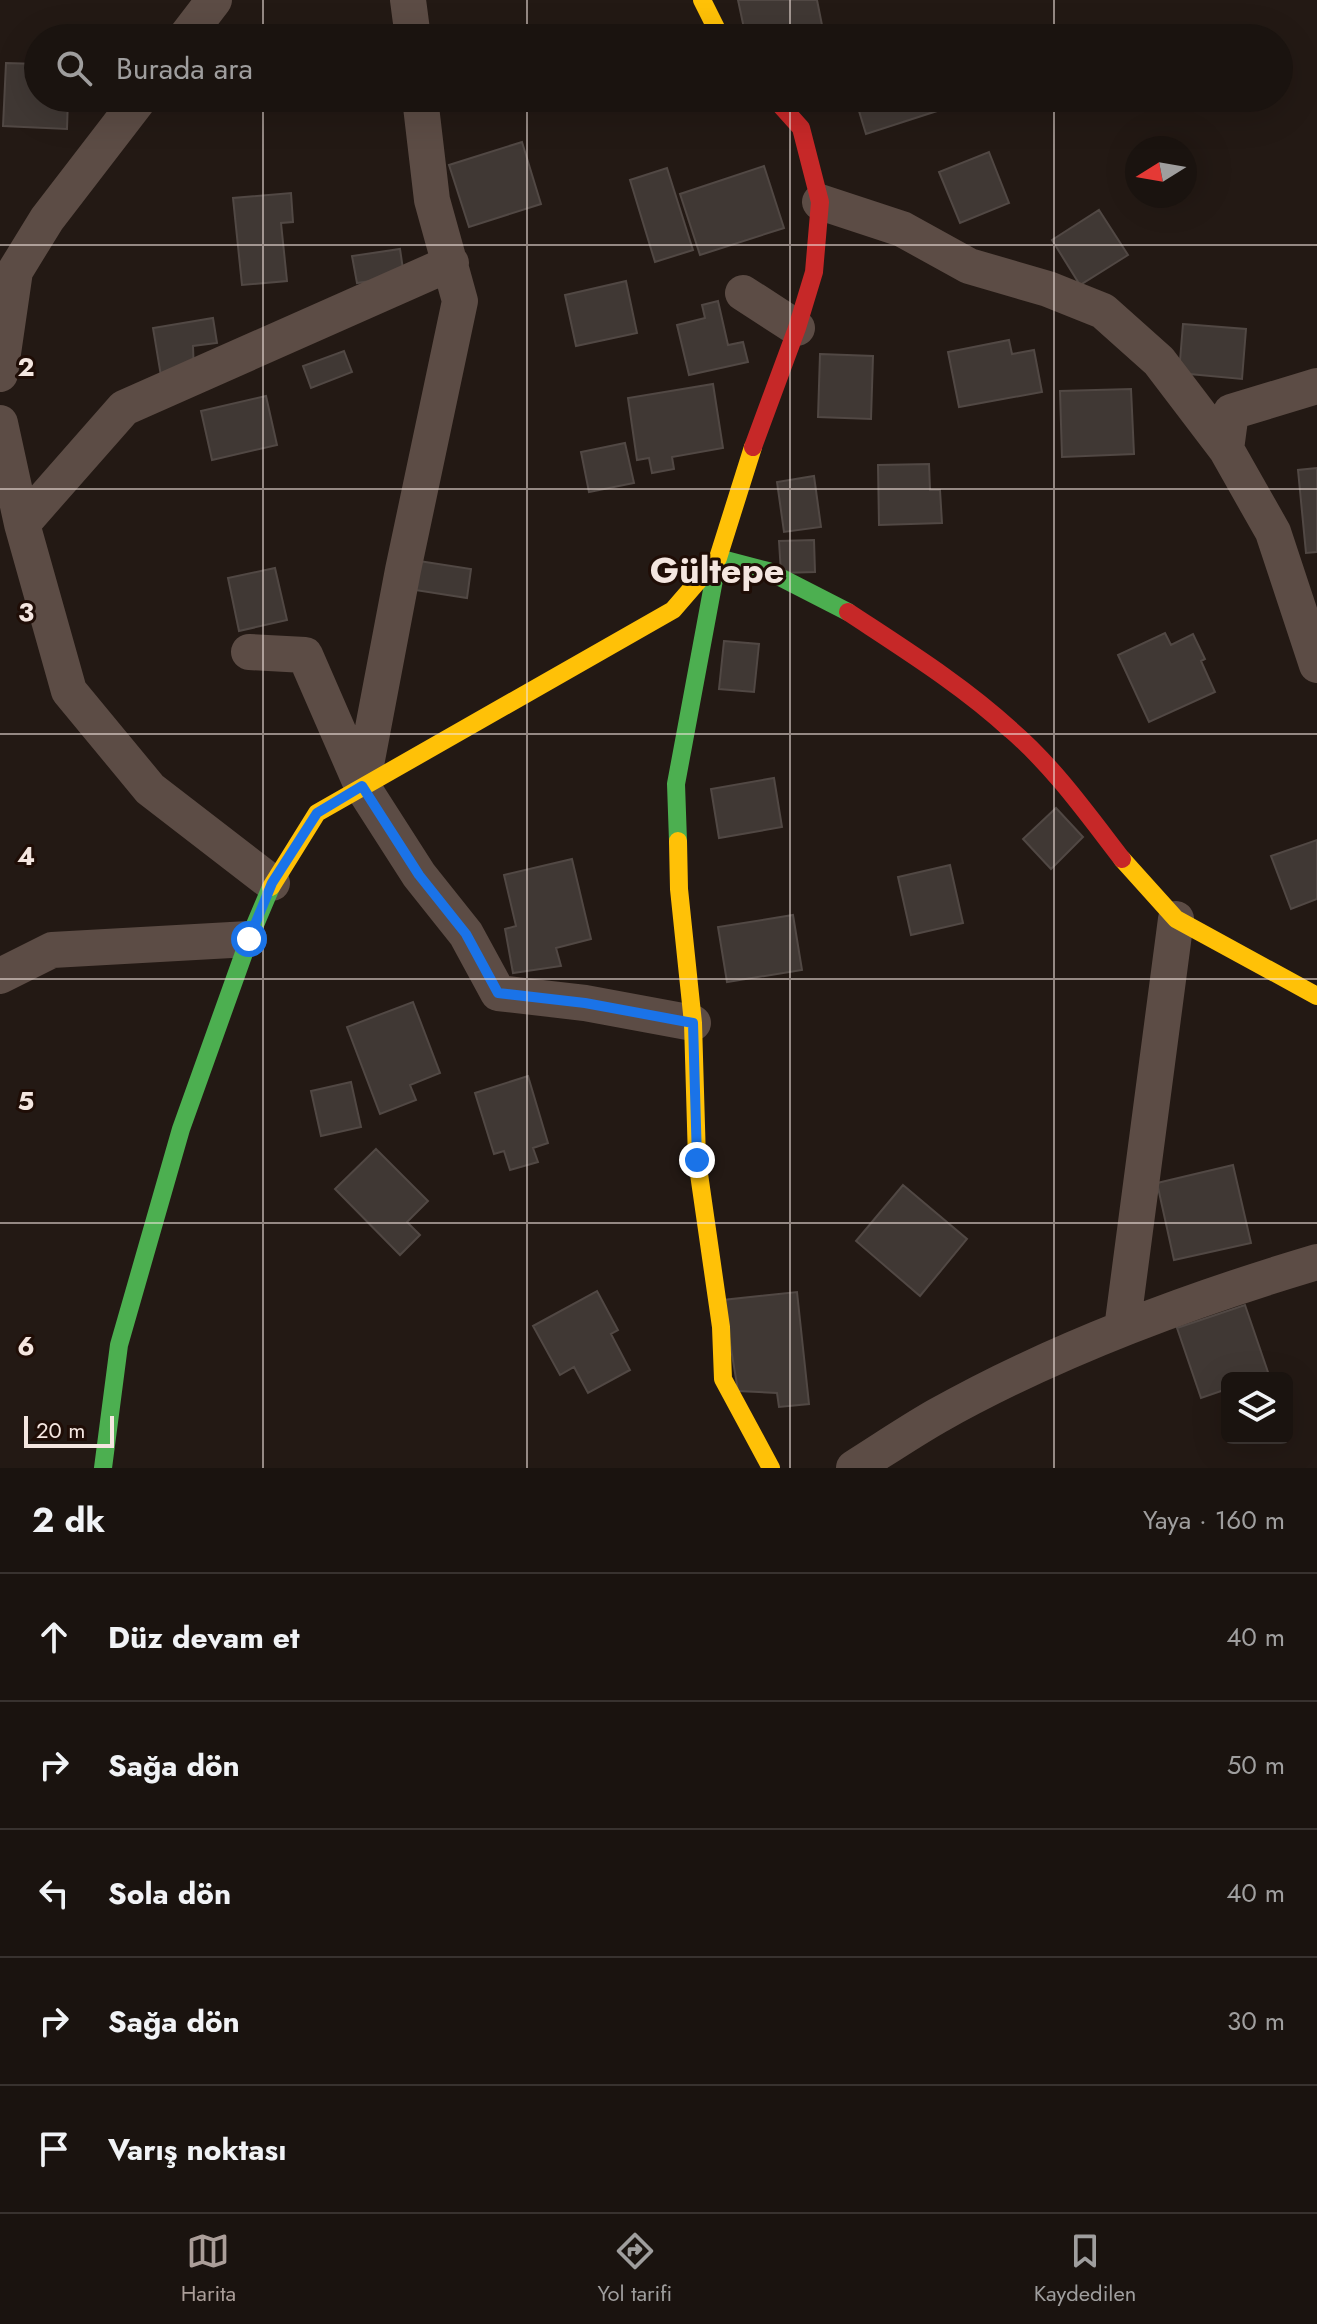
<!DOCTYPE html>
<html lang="tr">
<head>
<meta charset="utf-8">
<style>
	:root { --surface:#1a130f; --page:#231c18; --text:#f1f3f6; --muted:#9f9e9e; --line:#38322f; --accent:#ab9e99 }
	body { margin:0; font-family:Jost,sans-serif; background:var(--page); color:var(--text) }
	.controls { position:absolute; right:24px; bottom:24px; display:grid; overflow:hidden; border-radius:12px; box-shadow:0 8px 32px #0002 }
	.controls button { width:72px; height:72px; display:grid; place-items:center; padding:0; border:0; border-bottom:2px solid var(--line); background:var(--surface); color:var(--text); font:40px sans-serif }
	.compass { position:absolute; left:1125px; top:136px; width:72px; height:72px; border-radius:50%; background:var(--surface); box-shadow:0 8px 32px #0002; rotate:259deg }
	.scale { position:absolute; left:24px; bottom:20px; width:90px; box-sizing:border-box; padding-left:8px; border:4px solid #f4e6e0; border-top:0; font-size:22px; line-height:28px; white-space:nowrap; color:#f4e6e0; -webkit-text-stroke:6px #1f0d06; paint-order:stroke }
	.stop { position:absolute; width:24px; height:24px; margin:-18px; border:6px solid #1a73e8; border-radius:50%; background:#fff }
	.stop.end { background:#1a73e8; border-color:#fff; box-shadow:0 2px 8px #0008 }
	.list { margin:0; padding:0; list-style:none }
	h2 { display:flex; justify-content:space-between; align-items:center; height:104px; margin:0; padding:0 32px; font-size:34px }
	h2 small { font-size:26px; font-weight:400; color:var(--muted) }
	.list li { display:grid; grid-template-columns:52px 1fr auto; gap:24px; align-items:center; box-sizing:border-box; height:128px; padding:0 32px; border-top:2px solid var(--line) }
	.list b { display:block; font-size:30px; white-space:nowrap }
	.list em { font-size:26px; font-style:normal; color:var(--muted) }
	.icon { flex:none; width:44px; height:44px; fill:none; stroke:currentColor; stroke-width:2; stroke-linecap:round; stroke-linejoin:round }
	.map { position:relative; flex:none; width:1317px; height:1468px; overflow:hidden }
	.search { position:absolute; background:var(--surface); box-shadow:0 8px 32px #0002; left:24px; right:24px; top:24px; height:88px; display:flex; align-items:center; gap:20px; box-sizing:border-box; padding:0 28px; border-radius:44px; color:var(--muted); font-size:30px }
	.sheet { height:744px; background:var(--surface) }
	nav { display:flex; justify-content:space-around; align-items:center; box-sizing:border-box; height:112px; border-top:2px solid var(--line); background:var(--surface); font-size:22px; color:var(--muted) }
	nav a { display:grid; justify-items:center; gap:4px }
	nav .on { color:var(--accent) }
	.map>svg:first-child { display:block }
</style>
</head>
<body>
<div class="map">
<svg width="1317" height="1468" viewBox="0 0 1317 1468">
	<rect width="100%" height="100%" fill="#231914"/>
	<path fill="#403834" stroke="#514844" stroke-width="2" d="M738 0H817L822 25 762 38H746Z
		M6 63 38 64V98H68L67 129 3 126Z
		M265 98H319V101L265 103Z
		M855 98H933L937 111 866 134Z
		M522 142 541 204 469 227 449 165Z
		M989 152 1009 203 960 223 939 172Z
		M764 166 784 228 700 255 680 194Z
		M667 168 693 250 655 262 630 180Z
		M291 193 293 222 281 223 287 281 242 285 233 198Z
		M1099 210 1128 255 1080 285 1052 240Z
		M400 249 404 276 357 283 352 256Z
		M626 281 637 333 576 346 565 295Z
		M718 301 728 345 743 342 748 362 689 375 677 325 705 318 702 305Z
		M213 318 217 343 193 346 194 374 162 382 153 328Z
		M1183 324 1246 329 1242 379 1179 373Z
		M1009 340 1012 354 1034 350 1042 392 959 407 948 352Z
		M344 351 352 372 311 388 303 366Z
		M820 354 873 356 871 419 818 417Z
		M713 384 723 448 672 457 674 469 652 473 649 458 637 460 628 398Z
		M1131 389 1134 454 1062 457 1060 391Z
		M266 396 277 445 212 460 201 411Z
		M625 443 634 483 589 492 581 452Z
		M929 464 930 490H940L942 523 879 525 878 465Z
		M1317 468V552L1306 553 1298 470Z
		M814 476 821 527 784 532 777 482Z
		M814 540 815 572 781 573 779 541Z
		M419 561 471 569 467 598 415 590Z
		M275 568 287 620 239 631 228 578Z
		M1165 633 1171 645 1193 634 1205 659 1201 661 1215 692 1149 722 1118 655Z
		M724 641 759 644 754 692 719 689Z
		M774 778 782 827 719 838 711 789Z
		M1056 808 1083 837 1051 869 1023 839Z
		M1317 840V899L1291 909 1271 856Z
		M572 859 591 939 556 948 561 966 513 973 505 929 516 926 504 875Z
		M950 865 963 923 911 935 898 877Z
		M793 915 802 970 727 982 718 927Z
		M413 1002 440 1073 410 1085 416 1100 380 1114 347 1027Z
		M528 1076 548 1143 533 1148 538 1162 510 1170 504 1151 494 1154 475 1093Z
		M351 1082 361 1127 321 1136 311 1091Z
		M376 1149 428 1201 407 1222 420 1235 400 1255 335 1189Z
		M1233 1165 1251 1243 1174 1260 1157 1183Z
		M903 1185 967 1239 920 1296 856 1241Z
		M597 1291 618 1330 611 1334 630 1370 588 1393 574 1367 560 1375 533 1326Z
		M797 1292 809 1404 779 1407 777 1393 738 1391 723 1300Z
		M1245 1305 1270 1378H1227V1389L1201 1398 1177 1328Z"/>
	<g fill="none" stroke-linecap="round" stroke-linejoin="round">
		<path stroke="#5c4c45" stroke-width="36" d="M408 0 413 38
			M185 38 214 0
			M420 98 432 200 460 301 403 570 362 786 419 875 466 934 498 993 585 1003 693 1023
			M820 202 902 229 969 266 1048 289 1103 311 1159 361 1226 449 1273 532 1317 665
			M743 293 797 328
			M0 374 15 271 47 219 140 98
			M0 423 22 524 69 691 150 789 272 883
			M1226 449 1231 412 1317 386
			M22 524 124 408 451 263
			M249 652 305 655 362 786
			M0 976 52 950 249 939
			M1122 1329 1176 919
			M854 1468C881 1451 909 1432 937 1416 1056 1349 1186 1301 1317 1262"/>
		<path stroke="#4caf50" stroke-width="18" d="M678 841 676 784 718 558 768 571 848 612
			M103 1468 119 1345 181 1129 249 939 271 887"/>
		<path stroke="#ffc107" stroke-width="18" d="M702 0 721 38
			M678 841 679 889 693 1023 697 1160 721 1327 723 1379 771 1468
			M1122 859 1176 919 1317 996
			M271 887 317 813 673 610 718 558 753 447"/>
		<path stroke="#c62828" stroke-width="18" d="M753 447 797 328 814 272 820 202 801 128 774 98
			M848 612C904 649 962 685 1011 730 1054 767 1088 815 1122 859"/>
	</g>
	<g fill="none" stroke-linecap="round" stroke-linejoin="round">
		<path stroke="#1a73e8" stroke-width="10" d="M249 939 272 883 317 813 362 786 419 875 466 934 498 993 585 1003 693 1023 697 1160"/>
	</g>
	<path fill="none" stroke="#f4e6e0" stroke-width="2" stroke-opacity="0.55" d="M263 0V38M527 0V38M790 0V38M1054 0V38M263 98V1468M527 98V1468M790 98V1468M1054 98V1468M0 245H1317M0 489H1317M0 734H1317M0 979H1317M0 1223H1317"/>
	<g text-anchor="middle" stroke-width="6" stroke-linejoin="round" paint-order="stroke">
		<g font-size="36" font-weight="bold" fill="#f4e6e0" stroke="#1f0d06">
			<text x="717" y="583">Gültepe</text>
		</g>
	</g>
	<g font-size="26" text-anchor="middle" font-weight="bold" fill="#f4e6e0" stroke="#1f0d06" stroke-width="6" stroke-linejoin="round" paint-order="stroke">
		<text x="26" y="376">2</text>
		<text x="26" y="621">3</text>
		<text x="26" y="865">4</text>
		<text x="26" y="1110">5</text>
		<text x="26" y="1355">6</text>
	</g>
</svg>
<div class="controls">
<button><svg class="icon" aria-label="layers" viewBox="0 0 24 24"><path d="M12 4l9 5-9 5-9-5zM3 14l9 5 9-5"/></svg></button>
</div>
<svg class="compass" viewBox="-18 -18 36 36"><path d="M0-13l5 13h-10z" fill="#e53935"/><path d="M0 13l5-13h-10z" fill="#9f9e9e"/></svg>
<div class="scale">20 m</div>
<div class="stop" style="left:249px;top:939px"></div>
<div class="stop end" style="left:697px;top:1160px"></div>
<div class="search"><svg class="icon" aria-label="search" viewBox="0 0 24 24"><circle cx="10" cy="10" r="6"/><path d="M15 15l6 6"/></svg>Burada ara</div>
</div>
<section class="sheet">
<h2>2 dk<small>Yaya · 160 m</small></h2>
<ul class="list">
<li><svg class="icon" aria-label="ahead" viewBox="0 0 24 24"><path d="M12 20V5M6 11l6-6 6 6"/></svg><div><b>Düz devam et</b></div><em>40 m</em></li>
<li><svg class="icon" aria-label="right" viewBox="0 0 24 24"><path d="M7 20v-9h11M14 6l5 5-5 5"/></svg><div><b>Sağa dön</b></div><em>50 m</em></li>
<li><svg class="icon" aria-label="left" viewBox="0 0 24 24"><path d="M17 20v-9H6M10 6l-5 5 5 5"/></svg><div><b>Sola dön</b></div><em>40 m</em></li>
<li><svg class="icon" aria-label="right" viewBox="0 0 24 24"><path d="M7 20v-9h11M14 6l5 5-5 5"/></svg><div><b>Sağa dön</b></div><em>30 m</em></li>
<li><svg class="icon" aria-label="arrive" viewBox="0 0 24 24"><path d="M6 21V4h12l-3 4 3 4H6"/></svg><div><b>Varış noktası</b></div></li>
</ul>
</section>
<nav>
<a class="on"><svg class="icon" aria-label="map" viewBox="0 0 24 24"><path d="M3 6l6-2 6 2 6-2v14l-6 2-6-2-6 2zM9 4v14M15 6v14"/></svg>Harita</a>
<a><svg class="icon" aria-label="directions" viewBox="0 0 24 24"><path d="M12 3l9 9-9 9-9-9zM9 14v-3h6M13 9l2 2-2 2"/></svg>Yol tarifi</a>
<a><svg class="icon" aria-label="saved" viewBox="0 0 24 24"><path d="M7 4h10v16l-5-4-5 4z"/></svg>Kaydedilen</a>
</nav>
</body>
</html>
